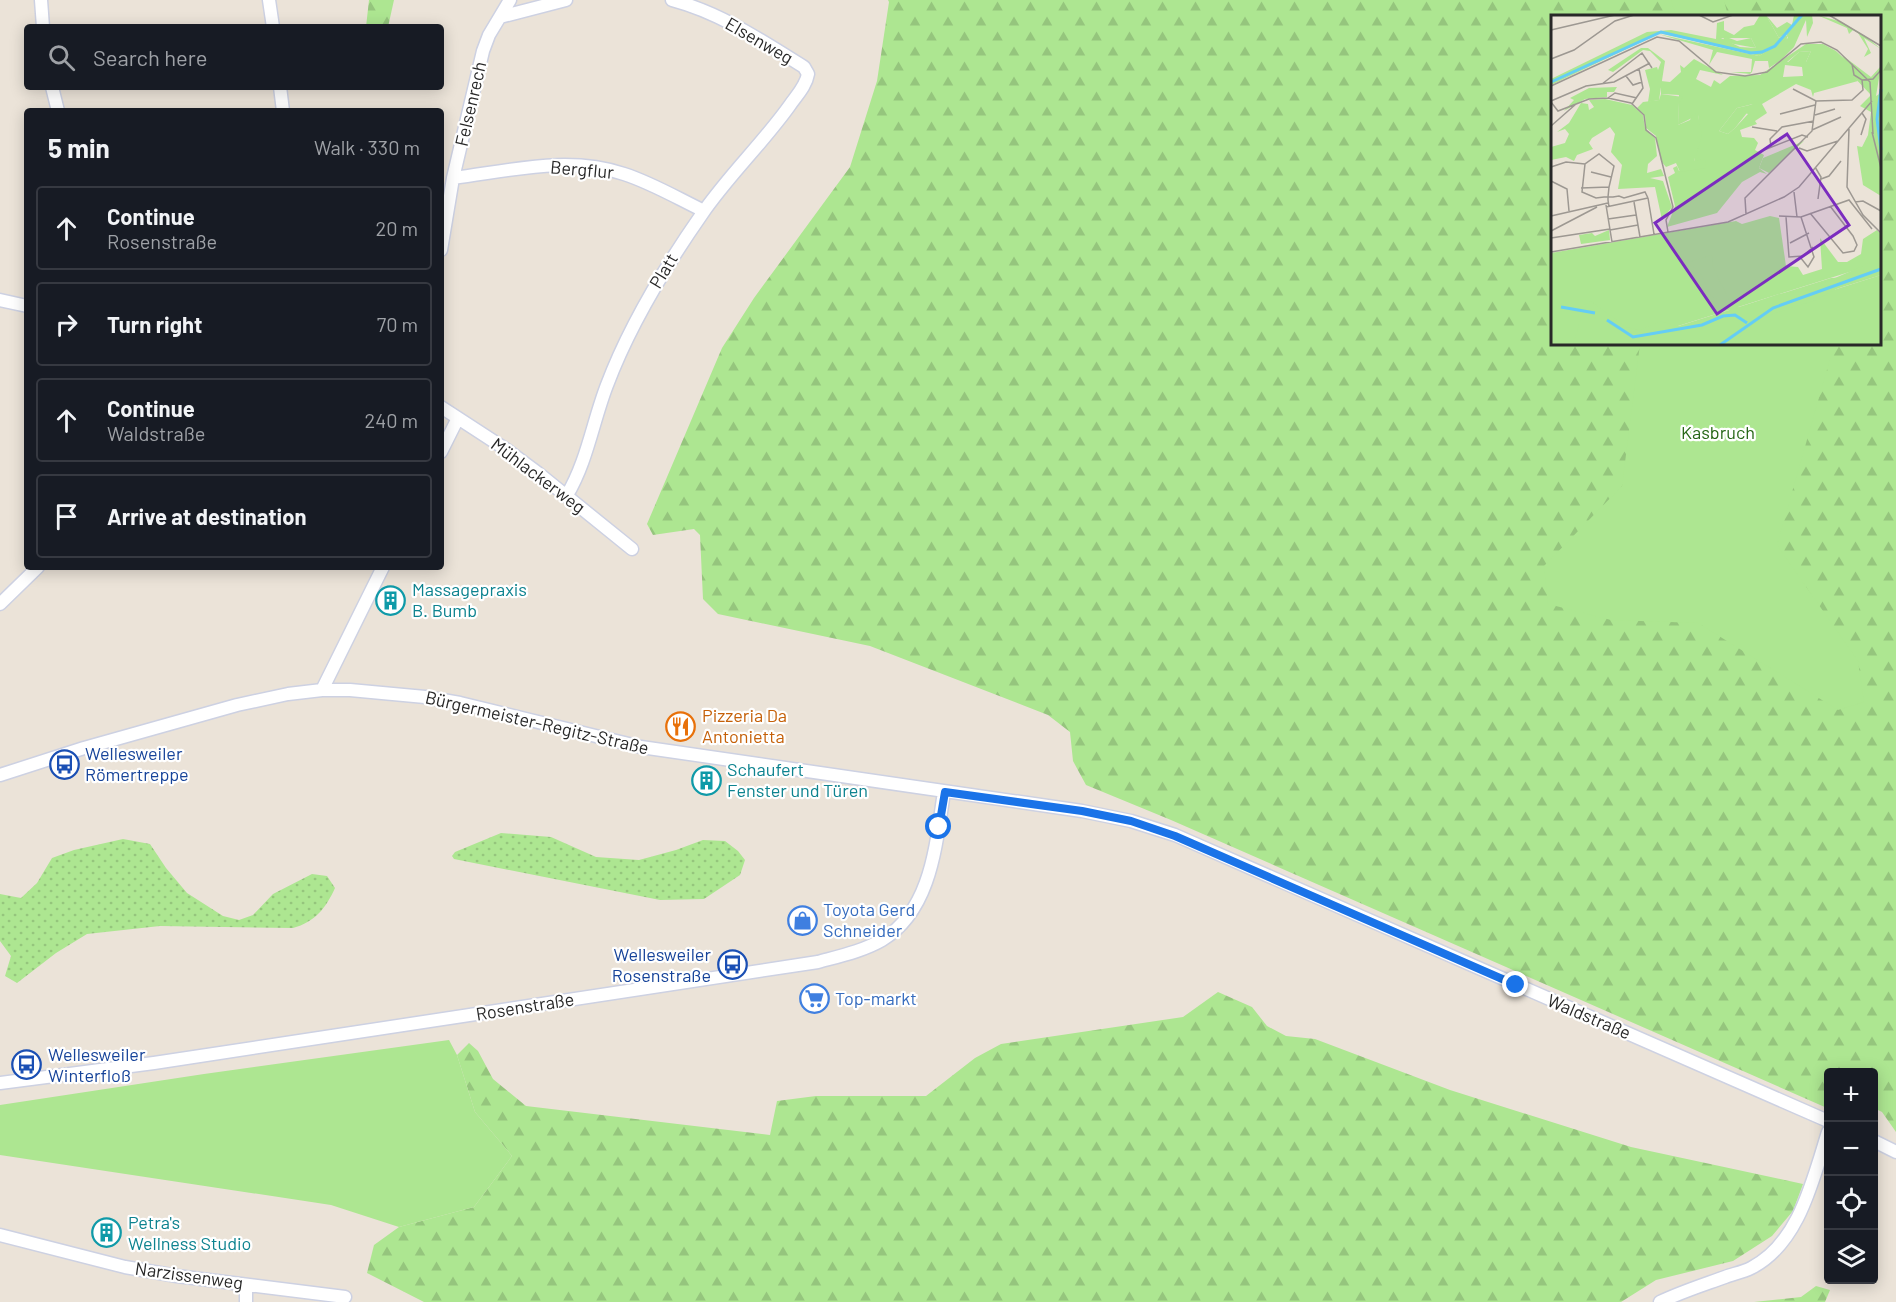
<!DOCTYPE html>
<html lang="en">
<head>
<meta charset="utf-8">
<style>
	:root { --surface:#171b24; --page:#20242c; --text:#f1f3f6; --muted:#9ea1a6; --line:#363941 }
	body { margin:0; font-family:Barlow,sans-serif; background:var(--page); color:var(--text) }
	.controls { position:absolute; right:18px; bottom:18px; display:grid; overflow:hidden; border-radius:6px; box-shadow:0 3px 15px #0003 }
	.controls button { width:54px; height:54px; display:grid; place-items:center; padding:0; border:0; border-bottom:2px solid var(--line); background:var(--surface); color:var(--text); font:30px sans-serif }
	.stop { position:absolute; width:18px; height:18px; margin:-14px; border:4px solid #1a73e8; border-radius:50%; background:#fff }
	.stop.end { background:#1a73e8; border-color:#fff; box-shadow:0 2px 6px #0008 }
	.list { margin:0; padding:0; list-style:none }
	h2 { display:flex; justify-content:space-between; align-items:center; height:78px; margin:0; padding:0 24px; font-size:26px }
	h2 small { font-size:20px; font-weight:400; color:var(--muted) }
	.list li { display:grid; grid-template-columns:39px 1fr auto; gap:18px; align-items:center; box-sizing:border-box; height:84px; margin:0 12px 12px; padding:0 12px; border:2px solid var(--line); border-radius:6px }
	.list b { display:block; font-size:22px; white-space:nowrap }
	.list p { margin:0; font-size:20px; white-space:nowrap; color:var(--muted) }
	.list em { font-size:20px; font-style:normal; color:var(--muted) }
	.icon { flex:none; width:33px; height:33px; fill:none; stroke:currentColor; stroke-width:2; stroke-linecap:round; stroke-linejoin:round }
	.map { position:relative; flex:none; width:1896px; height:1302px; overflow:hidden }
	.search { position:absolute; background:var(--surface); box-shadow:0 3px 15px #0003; left:24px; top:24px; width:420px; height:66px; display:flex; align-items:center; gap:15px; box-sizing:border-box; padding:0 21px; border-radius:6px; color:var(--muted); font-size:22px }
	.panel { position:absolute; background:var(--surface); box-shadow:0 3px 15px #0003; left:24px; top:108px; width:420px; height:462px; border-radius:6px }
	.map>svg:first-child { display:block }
</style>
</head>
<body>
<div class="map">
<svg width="1896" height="1302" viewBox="0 0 1896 1302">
	<defs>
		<pattern id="grass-dots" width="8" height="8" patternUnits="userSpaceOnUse" patternTransform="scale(1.5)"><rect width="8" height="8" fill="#ade691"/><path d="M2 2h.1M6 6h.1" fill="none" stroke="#95c57d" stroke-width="1.8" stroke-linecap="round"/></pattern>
		<pattern id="forest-firs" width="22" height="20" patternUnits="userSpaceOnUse" patternTransform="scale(1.5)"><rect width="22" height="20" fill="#ade691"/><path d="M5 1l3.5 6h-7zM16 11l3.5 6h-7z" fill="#95c57d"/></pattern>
	</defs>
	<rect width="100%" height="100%" fill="#ebe3d8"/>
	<path fill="url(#grass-dots)" d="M501 833 551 837 596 857 639 860 676 850 703 840 725 841 738 851 745 860 740 875 704 899 660 900 454 859 452 856 455 852Z
		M123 839 150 844 166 868 187 893 223 916 239 920 253 915 273 894 312 874 327 876 335 888C326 908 315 922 293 928L160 926 87 934 56 953 17 983 5 976 11 956 0 941V894L21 898 37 883 52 858 74 850Z"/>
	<path fill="url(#forest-firs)" fill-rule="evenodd" d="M369 0H394L388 27H366Z
		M888 0H1896V1132L1882 1112 1874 1108V1072H1828L1827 1108 1171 820 1086 785 1073 761 1070 732 1048 715 870 646 718 614 703 599 700 535 694 529 653 535 647 524 722 348 754 298 850 167 877 81 889 2ZM1552 16H1880V344H1552Z
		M1218 992 1252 1007 1267 1026 1286 1036 1315 1039 1450 1090 1631 1147 1803 1184 1793 1211 1772 1236 1733 1261 1656 1280 1621 1302H424L367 1273 374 1245 399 1227 474 1207 512 1156 475 1112 457 1055 469 1043 478 1051 493 1079 526 1106 770 1135 777 1101 816 1096H926L975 1058 1001 1044 1183 1017Z
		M1816 1286 1830 1290 1825 1302H1754L1801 1297Z"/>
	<path fill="#ade691" d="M1671 0H1724L1728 16H1676Z
		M1640 344H1832V352L1777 545 1858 661 1864 702 1838 710 1698 623 1611 620 1548 604 1544 566 1622 486Z
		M449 1040 457 1055 475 1112 512 1156 474 1207 399 1227 331 1205 0 1155V1105L204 1074Z"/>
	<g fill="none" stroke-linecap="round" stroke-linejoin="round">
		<defs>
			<path id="minor" d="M41 0 43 27
				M269 0 273 27
				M500 17 566 0
				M52 87 58 111
				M280 87 283 111
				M453 178C509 171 568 155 624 174 652 183 677 198 704 211
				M441 250 453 178 483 51 489 35 510 0
				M0 300 27 306
				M441 407 507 450 538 473 632 549
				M441 452 458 418
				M567 495C587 462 593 421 607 385 630 324 665 267 702 214 728 176 763 143 790 105 797 95 806 86 808 74L804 67C762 41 721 13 672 0
				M0 604 38 567
				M322 690 383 567
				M0 775 84 748 237 705 288 694 322 690H350L425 697 460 703 641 747 1082 811 1131 821 1175 835 1828 1121
				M0 1083 154 1063 818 962C840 956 863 951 882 940 932 910 936 843 944 792
				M1874 1141 1896 1152
				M0 1235 125 1267 177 1276 345 1297
				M246 1302V1285
				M1660 1302C1681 1292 1703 1285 1725 1277 1733 1274 1743 1272 1751 1268 1799 1244 1813 1179 1828 1132"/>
		</defs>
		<use href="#minor" stroke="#cdd1e2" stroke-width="15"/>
		<use href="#minor" stroke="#fff" stroke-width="12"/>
	</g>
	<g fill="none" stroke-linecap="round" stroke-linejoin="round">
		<path stroke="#1a73e8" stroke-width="8" d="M939 827 945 792 1082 811 1131 821 1175 836 1516 985"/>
	</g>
	<defs>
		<symbol id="building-ring" viewBox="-11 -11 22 22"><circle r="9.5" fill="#fff" stroke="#0f9aa8" stroke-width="1.5"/><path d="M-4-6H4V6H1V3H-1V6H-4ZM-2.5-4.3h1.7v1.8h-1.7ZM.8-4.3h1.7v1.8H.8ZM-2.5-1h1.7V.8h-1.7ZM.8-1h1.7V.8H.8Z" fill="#0f9aa8"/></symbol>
		<symbol id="restaurant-ring" viewBox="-11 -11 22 22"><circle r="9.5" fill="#fff" stroke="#e8710a" stroke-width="1.5"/><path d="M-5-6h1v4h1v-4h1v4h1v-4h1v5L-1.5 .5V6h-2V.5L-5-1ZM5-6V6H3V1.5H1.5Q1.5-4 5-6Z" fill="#e8710a"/></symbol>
		<symbol id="bus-ring" viewBox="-11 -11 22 22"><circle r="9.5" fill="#fff" stroke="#1a4fb4" stroke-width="1.5"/><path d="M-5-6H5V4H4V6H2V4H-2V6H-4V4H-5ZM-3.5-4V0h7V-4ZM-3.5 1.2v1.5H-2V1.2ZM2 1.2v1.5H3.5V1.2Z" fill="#1a4fb4"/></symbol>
		<symbol id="shop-ring" viewBox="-11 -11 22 22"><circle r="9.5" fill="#fff" stroke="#3f7fe0" stroke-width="1.5"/><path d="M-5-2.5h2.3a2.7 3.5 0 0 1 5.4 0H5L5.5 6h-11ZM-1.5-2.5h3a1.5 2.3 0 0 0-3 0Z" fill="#3f7fe0"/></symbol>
		<symbol id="supermarket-ring" viewBox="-11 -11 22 22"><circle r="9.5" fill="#fff" stroke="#3f7fe0" stroke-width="1.5"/><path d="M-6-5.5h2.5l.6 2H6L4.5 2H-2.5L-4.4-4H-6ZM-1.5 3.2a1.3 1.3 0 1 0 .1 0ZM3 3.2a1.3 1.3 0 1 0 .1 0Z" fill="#3f7fe0"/></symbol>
	</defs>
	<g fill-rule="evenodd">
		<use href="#building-ring" x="374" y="584" width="33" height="33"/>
		<use href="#restaurant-ring" x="664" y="710" width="33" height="33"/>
		<use href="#bus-ring" x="48" y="748" width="33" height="33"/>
		<use href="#building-ring" x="690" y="764" width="33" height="33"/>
		<use href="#shop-ring" x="786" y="904" width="33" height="33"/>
		<use href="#bus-ring" x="716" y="948" width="33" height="33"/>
		<use href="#supermarket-ring" x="798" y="982" width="33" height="33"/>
		<use href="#bus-ring" x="10" y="1048" width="33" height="33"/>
		<use href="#building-ring" x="90" y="1216" width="33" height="33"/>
	</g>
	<g text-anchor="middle" stroke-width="4.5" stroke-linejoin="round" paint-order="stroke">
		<g font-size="18" fill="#282828" stroke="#fff">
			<text transform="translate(759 41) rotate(30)" y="6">Elsenweg</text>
			<text transform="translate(471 104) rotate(-77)" y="6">Felsenrech</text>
			<text transform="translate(582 170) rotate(5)" y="6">Bergflur</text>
			<text transform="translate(664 271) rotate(-59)" y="6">Platt</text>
			<text transform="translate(538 476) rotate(37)" y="6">Mühlackerweg</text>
			<text transform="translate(537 723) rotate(13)" y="6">Bürgermeister-Regitz-Straße</text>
			<text transform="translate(525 1007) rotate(-9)" y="6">Rosenstraße</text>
			<text transform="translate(1589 1017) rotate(23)" y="6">Waldstraße</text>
			<text transform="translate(189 1276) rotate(8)" y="6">Narzissenweg</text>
		</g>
		<g font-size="18" fill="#266715" stroke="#fff">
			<text x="1718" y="439">Kasbruch</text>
		</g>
		<g font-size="18" fill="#0d838f" stroke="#fff" text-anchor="start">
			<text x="412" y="596">Massagepraxis<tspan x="412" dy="21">B. Bumb</tspan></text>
			<text x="727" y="776">Schaufert<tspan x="727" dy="21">Fenster und Türen</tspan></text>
			<text x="128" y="1229">Petra's<tspan x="128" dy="21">Wellness Studio</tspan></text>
		</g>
		<g font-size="18" fill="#c56008" stroke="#fff" text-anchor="start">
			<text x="702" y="722">Pizzeria Da<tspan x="702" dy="21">Antonietta</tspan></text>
		</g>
		<g font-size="18" fill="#164399" stroke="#fff" text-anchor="start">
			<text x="85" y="760">Wellesweiler<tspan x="85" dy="21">Römertreppe</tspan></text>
			<text x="711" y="961" text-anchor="end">Wellesweiler<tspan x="711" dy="21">Rosenstraße</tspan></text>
			<text x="48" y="1061">Wellesweiler<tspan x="48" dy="21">Winterfloß</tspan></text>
		</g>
		<g font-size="18" fill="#366cbe" stroke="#fff" text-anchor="start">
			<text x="823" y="916">Toyota Gerd<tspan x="823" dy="21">Schneider</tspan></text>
			<text x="835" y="1005">Top-markt</text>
		</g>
	</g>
	<g transform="translate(1551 15)">
		<rect width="330" height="330" fill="#ebe3d8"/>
		<path d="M209 0H215L228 23 237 20 235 26 208 41 109 18 0 70V64L96 17 120 15 165 24 166 8 173 6V15L183 20 193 12 203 10ZM170 23H200L205 33 189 32ZM90 33H97L114 46 108 85 97 87 99 74 94 55 106 52 107 55 110 47 99 36 92 35 62 57 57 55ZM260 36 255 47 236 48 248 37ZM291 40 320 62 330 51 325 81 330 78V181L312 170 306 131 311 132 317 120 320 97 309 91 320 80 300 59ZM203 89 184 113 177 119 168 116 186 93ZM330 260 153 315 118 314 280 263Z" fill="#ade691" fill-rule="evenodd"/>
		<path d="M215 0 226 13 236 7 241 10 243 0H261L262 8 256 22 255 5 243 32 230 45 218 53 217 46H204L201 57 199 59 180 57H200L201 44 166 37 158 50 162 35 107 19 208 41 237 23 235 18 228 23ZM266 0 291 7 314 21 330 34 313 23 320 38 313 42 317 34 307 18 302 15 298 19 296 13ZM173 21 186 26 200 23 205 33 172 27ZM255 29H272L285 36 300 50V58L307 66 263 78 262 82 260 75 245 69 211 89 216 98 204 106 206 109 189 115 191 122 203 123 207 128 204 135 213 140 208 153 216 159 209 157 191 167 166 198 116 212 124 191 117 162 124 158 122 153 126 151 128 156 143 147 148 109 147 100 127 110 128 80 110 79V66L119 67 130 57 129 50 133 53 143 44 172 60 149 55 145 64 160 72 163 65 169 69 179 61 209 60ZM260 36 255 47H236L248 37ZM234 50 251 52 252 61 232 62ZM202 89 188 96 197 99 184 113 177 119 168 116 186 93ZM66 72 63 77H56V82L34 84 13 96 23 85 19 83 38 73ZM54 84 81 90 92 100 94 113 104 123 106 141 97 149 96 158 110 154 113 161 99 163 112 166 121 192 111 205 104 172 67 174 71 150 60 137 64 119 59 112 41 123 38 128 42 134 26 140 23 146 15 142 0 145V132L14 128 18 119 14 114 6 117 18 108 30 88 37 89 38 95 43 92 38 85ZM219 201 228 203 235 251 247 252 252 260 271 254 269 223 287 247H296L310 239 312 224 326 215 330 219V247L67 330H0V238L185 206 191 209ZM58 215 59 225 30 229 28 220 41 218 44 221ZM330 260V330H92L197 302Z" fill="#ade691" fill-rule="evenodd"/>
		<path d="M110 79 132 82 128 88 127 110 139 105 142 98 147 100 151 121 143 146 154 144 155 153 129 157 125 148 115 152 110 146 105 121 95 113 94 101 86 93 92 87 108 85ZM253 126 218 158 208 153 212 143ZM161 240 162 252 179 287 188 293 228 279 254 276 330 243V260L300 266 265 285 209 303 180 330H138L135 324 103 330H22L32 296 7 291 30 292 40 286 75 312 88 315 109 306 133 313 182 299 173 286 160 281 148 255 135 248Z" fill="#ade691"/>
		<path fill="none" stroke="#64cdf5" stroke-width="3" d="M0 67 110 17 200 38 211 37 224 31 251 0M330 74 326 104 330 135M10 292 44 298M56 305 82 322 151 310 172 301 184 300 196 308M169 330 222 293 330 254"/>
		<path fill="none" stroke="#9d9892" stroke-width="1.5" d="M148 0 162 7 182 0M278 0 330 31M0 15 64 0M0 44 23 35 64 6 83 0M301 49 303 60 311 65 322 64 330 55M75 61 82 70 91 67M51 69 91 38 101 53M0 71 106 22 128 26 165 57 194 61 216 57 250 29 270 27 286 35 319 67 322 119M242 74 265 86 301 85 312 75 311 65M57 83 64 78 86 83M0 86 35 71 63 67 99 48M0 87 7 96 38 84 57 83 80 88 93 100 95 115 105 123 122 192 115 205 117 217M81 89 92 73 88 54M229 99 264 90M264 100 284 94M0 111 25 89M201 112 226 116M298 114 296 172 312 200 330 218M261 115 290 102M321 117 330 153M310 120 315 104 311 98M220 132 219 124 231 112 263 106M248 133 256 136 287 126M213 135 251 120 257 122M0 152 15 147 34 149M264 152 270 162 267 184M40 157 60 162M270 164 278 161 290 146M0 166 16 174 18 196M30 173 58 172M243 177 246 202M97 183 103 219M83 187 89 222M304 187 312 186 330 196M55 190 61 227M55 192 97 183M58 192 57 185V182L58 172 63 151 48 139 34 149 31 177 45 183 53 182H62L68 181 73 183 94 177 97 183M259 198 292 238 303 236 306 230 302 221 279 191M195 199 194 183 261 116 265 86M0 201 57 188M228 201 250 202 298 185 321 214M235 202 238 242 252 241 262 232M57 204 85 200M59 215 87 210M0 216 46 192M0 223 59 214M239 228 258 218M0 237 177 207 233 182 248 172 321 86M249 242 257 252 263 242 250 202"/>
		<path fill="#7b2cbf" fill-opacity="0.15" stroke="#7b2cbf" stroke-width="3" d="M236 119 298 210 166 299 104 208Z"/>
		<rect width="330" height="330" fill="none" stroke="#282828" stroke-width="3"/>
	</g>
</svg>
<div class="controls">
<button>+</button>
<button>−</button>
<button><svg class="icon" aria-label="locate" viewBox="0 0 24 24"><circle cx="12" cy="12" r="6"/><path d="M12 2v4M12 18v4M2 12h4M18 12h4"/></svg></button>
<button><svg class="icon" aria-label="layers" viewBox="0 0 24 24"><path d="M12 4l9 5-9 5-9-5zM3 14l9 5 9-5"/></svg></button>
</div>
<div class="stop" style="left:939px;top:827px"></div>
<div class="stop end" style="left:1516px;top:985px"></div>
<div class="search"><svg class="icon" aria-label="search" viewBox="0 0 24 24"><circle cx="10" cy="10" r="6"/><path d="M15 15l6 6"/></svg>Search here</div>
<section class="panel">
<h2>5 min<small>Walk · 330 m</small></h2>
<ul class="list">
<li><svg class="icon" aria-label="ahead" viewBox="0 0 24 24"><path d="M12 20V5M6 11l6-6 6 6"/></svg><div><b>Continue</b><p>Rosenstraße</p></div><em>20 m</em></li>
<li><svg class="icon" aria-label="right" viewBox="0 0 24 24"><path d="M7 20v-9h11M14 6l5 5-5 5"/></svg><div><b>Turn right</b></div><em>70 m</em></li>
<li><svg class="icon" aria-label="ahead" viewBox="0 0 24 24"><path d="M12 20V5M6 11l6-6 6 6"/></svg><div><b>Continue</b><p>Waldstraße</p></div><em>240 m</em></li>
<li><svg class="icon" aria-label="arrive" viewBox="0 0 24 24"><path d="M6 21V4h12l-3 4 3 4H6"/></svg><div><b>Arrive at destination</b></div></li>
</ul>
</section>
</div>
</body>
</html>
